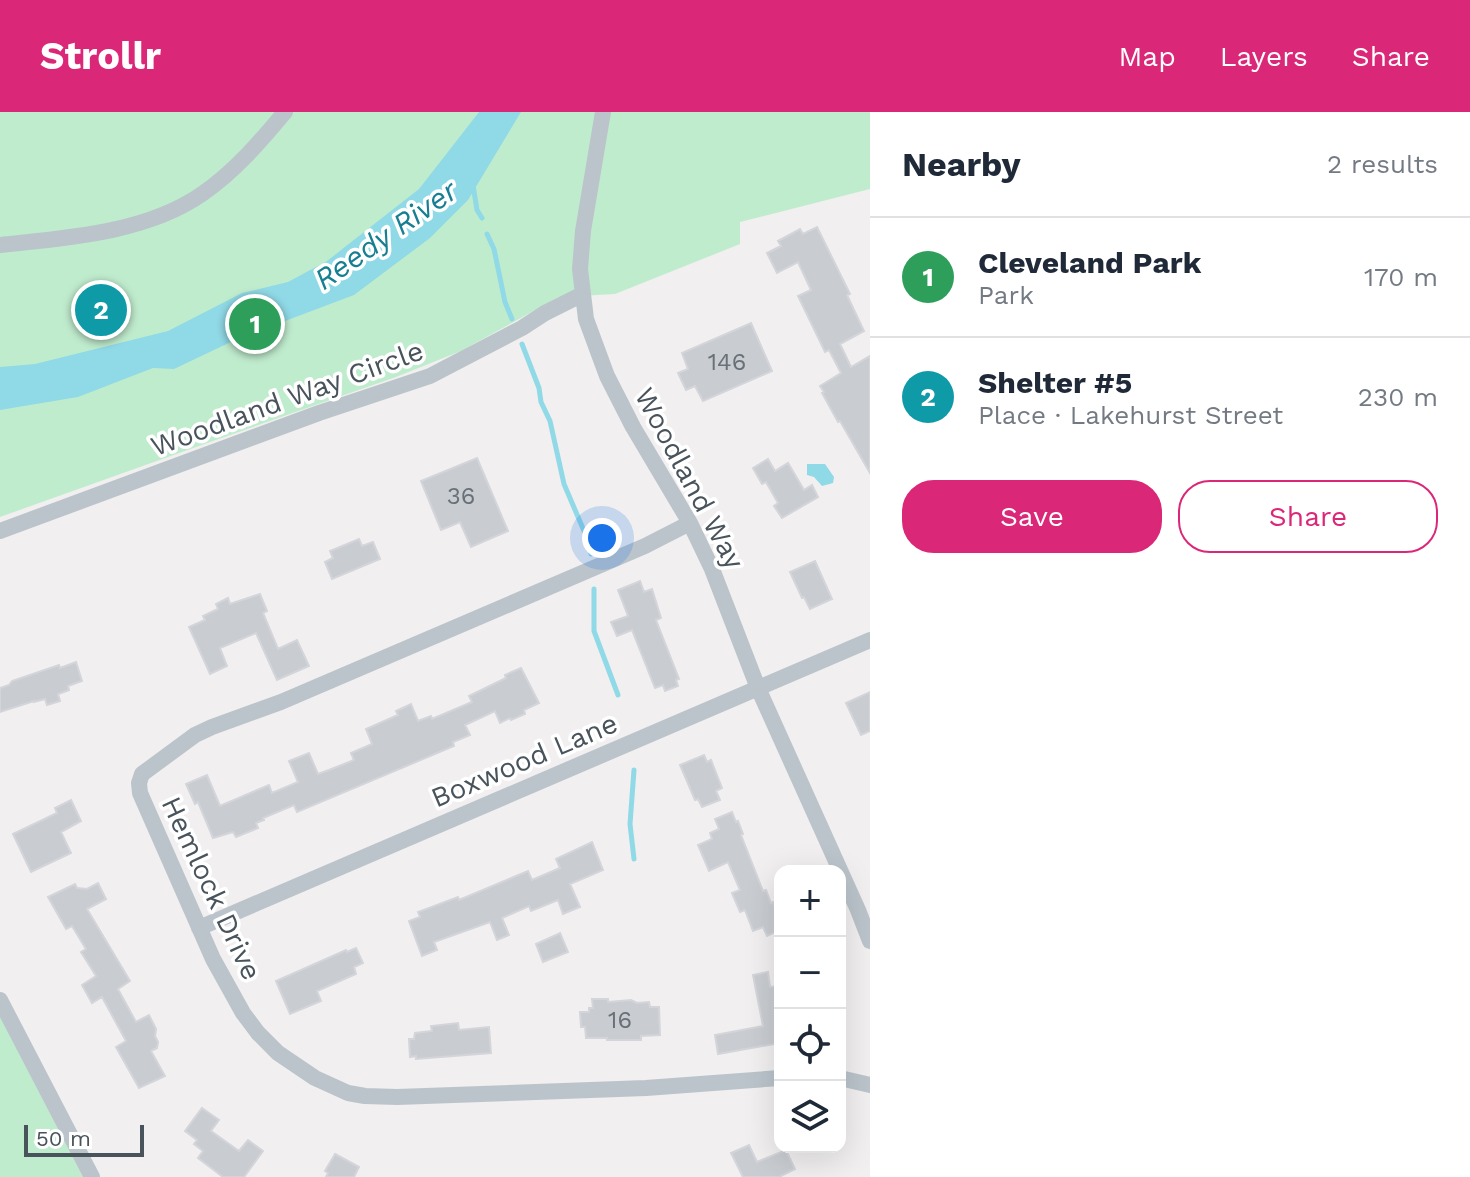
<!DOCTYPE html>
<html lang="en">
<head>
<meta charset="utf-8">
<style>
	:root { --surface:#fff; --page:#f2f2f3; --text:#1f2937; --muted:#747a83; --line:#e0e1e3; --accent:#db2777 }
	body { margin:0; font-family:"Work Sans",sans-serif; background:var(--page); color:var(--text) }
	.controls { position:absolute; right:24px; bottom:24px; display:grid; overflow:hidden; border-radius:16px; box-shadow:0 8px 32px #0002 }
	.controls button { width:72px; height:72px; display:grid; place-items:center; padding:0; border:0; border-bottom:2px solid var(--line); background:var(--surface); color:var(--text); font:40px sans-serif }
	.scale { position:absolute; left:24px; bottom:20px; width:120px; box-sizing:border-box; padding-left:8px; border:4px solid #48535b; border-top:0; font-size:22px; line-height:28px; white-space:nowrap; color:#48535b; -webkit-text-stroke:6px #fff; paint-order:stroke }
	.you { position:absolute; left:602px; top:426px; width:28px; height:28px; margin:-20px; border:6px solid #fff; border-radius:50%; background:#1a73e8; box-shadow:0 0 0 12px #1a73e833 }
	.badge { display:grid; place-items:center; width:52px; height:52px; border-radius:50%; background:var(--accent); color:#fff; font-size:26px; font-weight:700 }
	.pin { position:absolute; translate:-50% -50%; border:4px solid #fff; box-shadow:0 2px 8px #0006 }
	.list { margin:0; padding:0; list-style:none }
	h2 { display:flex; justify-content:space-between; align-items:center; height:104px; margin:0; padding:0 32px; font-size:34px }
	h2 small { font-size:26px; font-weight:400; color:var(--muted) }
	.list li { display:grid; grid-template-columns:52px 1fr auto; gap:24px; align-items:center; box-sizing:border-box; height:120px; padding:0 32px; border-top:2px solid var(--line) }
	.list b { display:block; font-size:30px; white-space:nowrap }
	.list p { margin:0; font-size:26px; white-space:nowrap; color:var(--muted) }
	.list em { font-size:26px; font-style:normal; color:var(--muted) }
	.actions { display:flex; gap:16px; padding:24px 32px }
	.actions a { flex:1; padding:18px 0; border:2px solid var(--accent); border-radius:32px; text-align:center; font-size:28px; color:var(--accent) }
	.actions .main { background:var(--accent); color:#fff }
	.icon { flex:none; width:44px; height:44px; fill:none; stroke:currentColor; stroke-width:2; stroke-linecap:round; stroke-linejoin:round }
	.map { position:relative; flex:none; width:870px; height:1065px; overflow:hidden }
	header { display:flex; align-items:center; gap:48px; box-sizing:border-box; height:112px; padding:0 40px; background:var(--accent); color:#fff }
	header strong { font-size:38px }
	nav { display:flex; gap:44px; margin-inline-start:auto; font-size:28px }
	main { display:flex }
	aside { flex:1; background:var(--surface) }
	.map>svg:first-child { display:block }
</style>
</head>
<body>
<header>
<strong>Strollr</strong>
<nav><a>Map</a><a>Layers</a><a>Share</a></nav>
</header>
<main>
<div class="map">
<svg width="870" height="1065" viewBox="0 0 870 1065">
	<rect width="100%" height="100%" fill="#f1efef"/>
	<path fill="#c0ecce" d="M0 0H870V77L740 110V132L615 182 559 185 461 239 396 265 210 330 0 405Z
		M0 904 83 1065H0Z"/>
	<path fill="#90d9e6" d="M479 0H521L468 88 430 126 354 183 235 228 174 257 153 256 78 285 0 298V255L35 252 168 219 242 181 288 170 327 149 419 77Z
		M807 352H825L834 365 833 371 822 374 814 365 807 363Z"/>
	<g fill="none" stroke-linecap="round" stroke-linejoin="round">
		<path stroke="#90d9e6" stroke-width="5" d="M473 73 477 98 482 106
			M487 122 494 137 505 190 512 207
			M522 232 539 276 541 290 550 309 564 372 590 433 591 442
			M594 477V519L618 583
			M634 658 630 712 634 747"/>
	</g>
	<path fill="#c9ccd1" stroke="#d3d5da" stroke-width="2" d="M817 115 850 182 847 183 864 219 840 232 851 255 870 244V361L840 309 838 310 822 281 824 280 820 274 841 261 829 238 825 240 798 184 811 178 798 150 777 161 767 141 781 134 778 129 800 117 803 122Z
		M109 187 113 204 93 208 89 192Z
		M751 211 772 259 703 289 695 274 686 278 678 261 688 257 682 241Z
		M477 346 508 419 471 435 460 410 441 418 421 369Z
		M768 347 775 359 788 351 804 378 812 373 818 385 782 406 774 394 778 391 766 370 762 372 753 356Z
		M359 427 362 434 373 430 380 447 332 467 325 450 333 446 330 439Z
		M815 449 832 487 810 497 804 485 802 486 790 460Z
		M640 469 644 480 652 477 661 506 656 508 679 567 676 568 678 574 665 579 663 573 655 576 632 518 617 524 611 510 628 504 618 478Z
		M260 482 267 499 263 501 278 537 297 528 309 554 277 568 256 521 220 536 227 554 210 562 189 515 205 508 203 504 218 497 216 492 228 486 230 492Z
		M76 550 82 569 68 574 69 578 58 582 60 589 47 593 45 587 34 590V589L0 600V576L9 573 12 569 59 553 60 556Z
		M521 556 539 591 524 598 525 602 511 608 510 606 500 611 495 599 465 613 470 623 453 630 454 634 297 700 294 693 263 706 264 708 256 711 258 716 236 725 233 720 213 726 198 690 195 692 186 672 207 663 220 694 269 673 272 681 298 670 289 649 309 641 318 662 329 658 354 648 351 641 372 632 366 617 398 603 396 599 411 592 418 609 431 604 432 607 472 590 469 584 506 566 505 563Z
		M870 580V619L861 623 846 591Z
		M704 643 707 650 711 648 722 676 716 679 720 688 702 695 698 687 695 688 680 653Z
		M71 688 81 709 61 720 71 741 31 760 13 722 57 701 55 696Z
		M732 700 736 710 738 709 743 722 741 723 763 779 766 778 771 791 773 790 780 806V818L767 824 763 815 753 819 745 798 740 800 732 781 740 778 728 750 709 759 698 733 712 727 710 721 719 717 715 707Z
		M592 730 603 758 570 772 580 795 563 802 558 788 531 799 529 794 502 806 509 823 497 828 490 810 434 830 437 838 422 844 409 809 420 805 418 800 458 785 459 788 528 759 532 768 560 756 556 747Z
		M98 771 106 787 87 797 130 869 118 877 136 910 149 903 156 917 155 924 158 930 157 936 151 939 165 964 139 976 116 935 126 929 102 885 92 891 82 873 96 864 81 840 86 837 72 814 66 817 48 785 75 772 77 776 87 777Z
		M560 821 568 840 543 850 536 832Z
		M356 836 363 851 354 855 356 862 317 879 321 889 290 902 276 869 346 838 347 840Z
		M768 860 770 875 780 874V914H777L780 931 718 942 715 923 763 914 753 863Z
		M592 887H608V890L631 888 637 891 649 890 650 895H659L660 923 641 924V928H607V926H586L585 915H581L580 900H589V896H593Z
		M458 911 459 918 489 915 491 941 416 947V944L410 945 409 927H414L415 921 432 919 431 914Z
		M202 996 219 1008 211 1019 239 1039 248 1028 263 1039 244 1065H223L198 1046 203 1039 194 1032 197 1028 185 1019Z
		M749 1033 757 1050 786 1038 795 1057 779 1065H743L731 1041Z
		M335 1042 359 1055 354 1065H326L328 1061 325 1059Z"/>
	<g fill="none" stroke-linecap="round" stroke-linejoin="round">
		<path stroke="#bbc4cb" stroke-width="16" d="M603 0 583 119 580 157 586 207 607 264 633 315 690 411 712 457 758 576 858 798 870 829
			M0 133C66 126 146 121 202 82 234 60 260 30 285 0
			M690 411 645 434 281 590 212 615 195 623 142 662 139 671 140 681 213 847 243 901 258 921 278 941 315 966 348 981 365 984 397 985 646 976 780 966
			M0 419 319 301 430 264 522 216 545 201 583 182
			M199 816 870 528
			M0 888 92 1065
			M840 966 870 973"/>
	</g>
	<g text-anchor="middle" stroke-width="7" stroke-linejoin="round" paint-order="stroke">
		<g font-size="24" fill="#687178">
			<text x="727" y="258">146</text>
			<text x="461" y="392">36</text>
			<text x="620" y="916">16</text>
		</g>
		<g font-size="28" fill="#48535b" stroke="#fff">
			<text transform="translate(287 286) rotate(-20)" y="10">Woodland Way Circle</text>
			<text transform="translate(690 366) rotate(62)" y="10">Woodland Way</text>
			<text transform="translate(524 648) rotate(-23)" y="10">Boxwood Lane</text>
			<text transform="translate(212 776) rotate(65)" y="10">Hemlock Drive</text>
		</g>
		<g font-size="30" font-style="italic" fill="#167f92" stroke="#fff">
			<text transform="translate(386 123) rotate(-35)" y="10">Reedy River</text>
		</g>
	</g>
</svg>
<div class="controls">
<button>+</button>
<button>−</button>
<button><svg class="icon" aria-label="locate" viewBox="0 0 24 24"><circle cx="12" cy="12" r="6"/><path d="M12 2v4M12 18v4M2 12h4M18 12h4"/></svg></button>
<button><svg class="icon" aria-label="layers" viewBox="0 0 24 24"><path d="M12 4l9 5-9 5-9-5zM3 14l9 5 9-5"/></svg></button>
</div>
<div class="scale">50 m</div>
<div class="you"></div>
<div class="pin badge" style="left:255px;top:212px;background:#2e9e5b">1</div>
<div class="pin badge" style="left:101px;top:198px;background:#0f9aa8">2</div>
</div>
<aside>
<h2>Nearby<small>2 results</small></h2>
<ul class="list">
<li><span class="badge" style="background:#2e9e5b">1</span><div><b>Cleveland Park</b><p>Park</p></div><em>170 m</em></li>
<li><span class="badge" style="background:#0f9aa8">2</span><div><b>Shelter #5</b><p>Place · Lakehurst Street</p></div><em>230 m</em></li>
</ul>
<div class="actions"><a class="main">Save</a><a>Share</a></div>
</aside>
</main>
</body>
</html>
